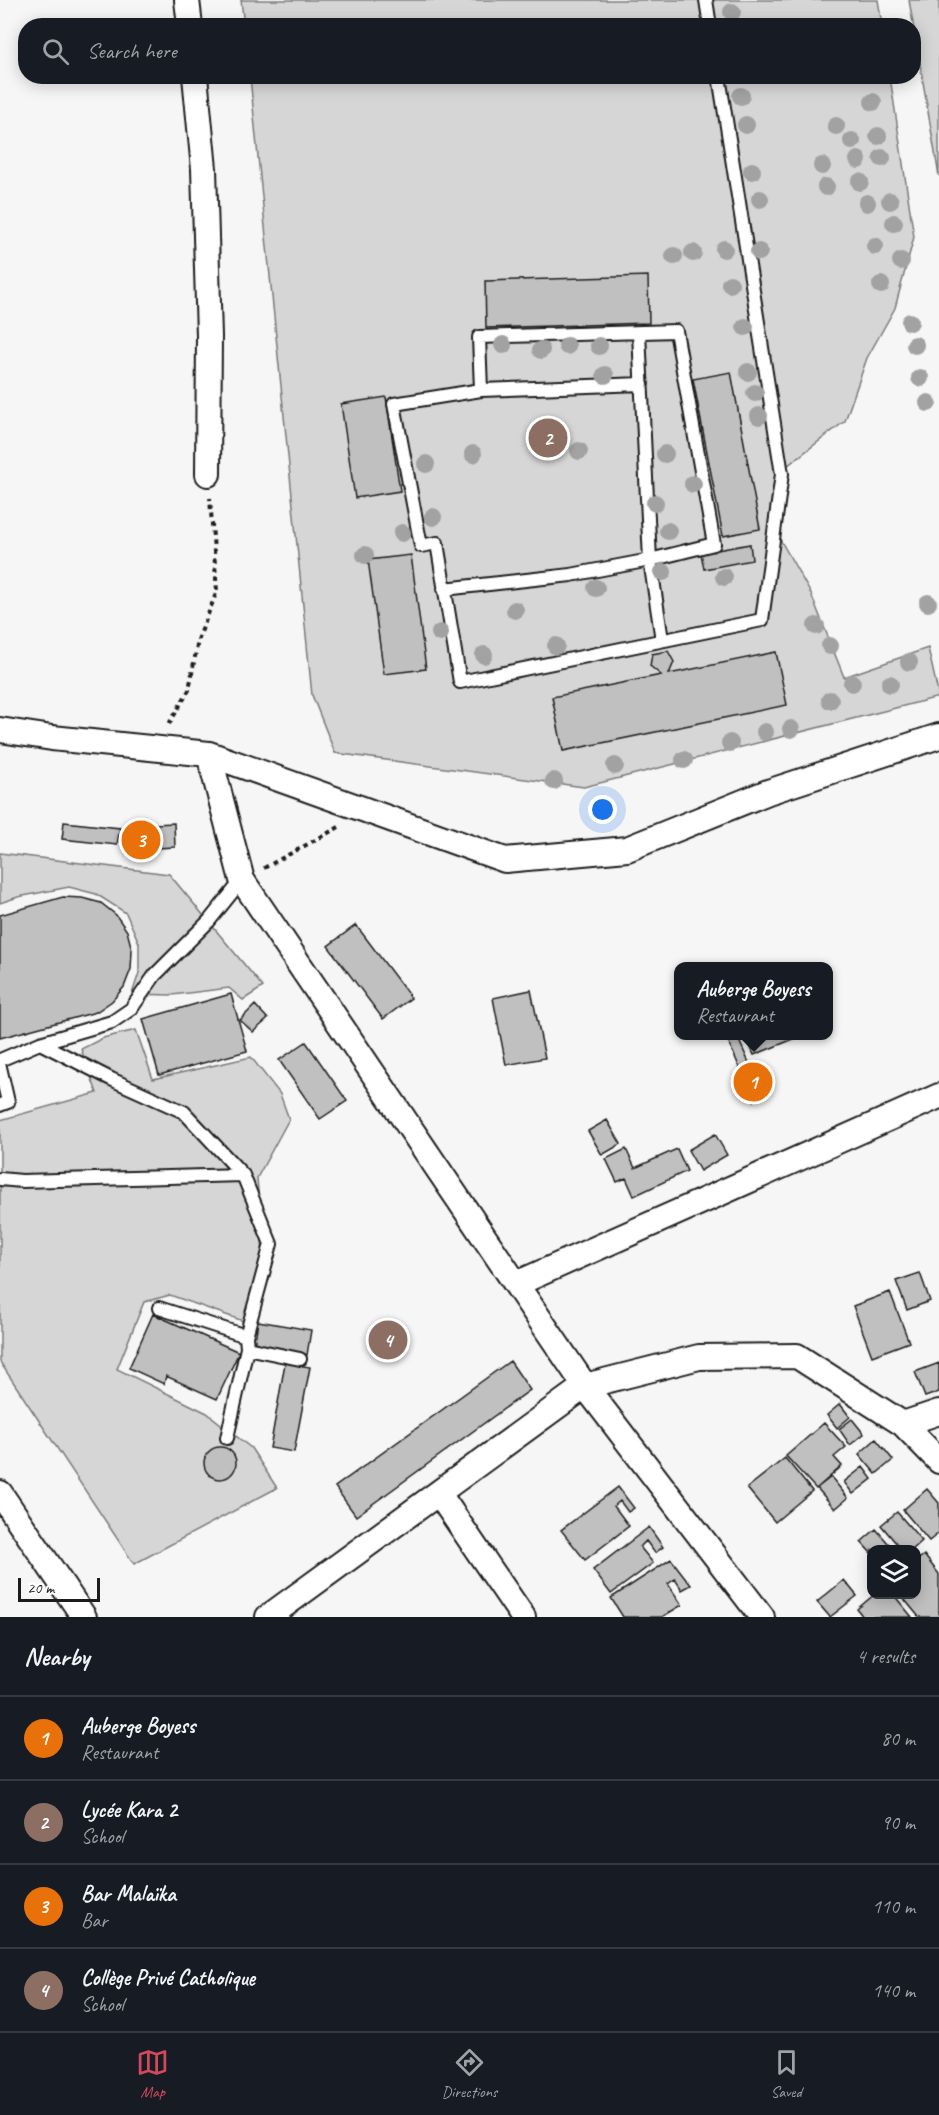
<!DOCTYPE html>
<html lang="en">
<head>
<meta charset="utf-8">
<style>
	:root { --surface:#171b24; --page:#242831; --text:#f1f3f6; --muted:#9ea1a6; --line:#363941; --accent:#d1495b }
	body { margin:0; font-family:Caveat,sans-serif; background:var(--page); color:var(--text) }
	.controls { position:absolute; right:18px; bottom:18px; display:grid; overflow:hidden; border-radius:12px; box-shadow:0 3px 15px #0003 }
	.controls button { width:54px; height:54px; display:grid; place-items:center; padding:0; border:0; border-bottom:2px solid var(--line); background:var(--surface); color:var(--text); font:30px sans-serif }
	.scale { position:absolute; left:18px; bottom:15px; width:82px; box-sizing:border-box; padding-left:6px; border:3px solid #1c1c1c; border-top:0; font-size:16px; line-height:21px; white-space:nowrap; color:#1c1c1c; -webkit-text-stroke:4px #fff; paint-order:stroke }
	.you { position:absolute; left:603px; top:810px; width:21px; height:21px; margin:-15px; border:4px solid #fff; border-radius:50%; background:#1a73e8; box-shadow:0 0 0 9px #1a73e833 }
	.badge { display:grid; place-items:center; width:39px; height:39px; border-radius:50%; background:var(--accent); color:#fff; font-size:20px; font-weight:700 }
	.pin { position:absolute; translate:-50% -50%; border:3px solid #fff; box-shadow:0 2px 6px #0006 }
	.popup { position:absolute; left:674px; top:962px; width:159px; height:78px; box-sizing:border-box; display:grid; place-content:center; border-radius:12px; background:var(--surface); filter:drop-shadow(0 2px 4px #0005); font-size:20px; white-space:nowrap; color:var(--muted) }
	.popup b { font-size:22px; color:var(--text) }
	.popup::after { content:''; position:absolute; left:50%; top:100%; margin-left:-12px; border:12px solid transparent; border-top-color:var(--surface) }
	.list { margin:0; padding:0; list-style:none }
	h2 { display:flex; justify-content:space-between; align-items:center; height:78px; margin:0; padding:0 24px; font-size:26px }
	h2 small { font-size:20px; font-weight:400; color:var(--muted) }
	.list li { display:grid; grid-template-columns:39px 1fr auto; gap:18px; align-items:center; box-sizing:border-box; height:84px; padding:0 24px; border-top:2px solid var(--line) }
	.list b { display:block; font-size:22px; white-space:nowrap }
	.list p { margin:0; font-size:20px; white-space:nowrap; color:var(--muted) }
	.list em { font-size:20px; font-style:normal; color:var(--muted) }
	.icon { flex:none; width:33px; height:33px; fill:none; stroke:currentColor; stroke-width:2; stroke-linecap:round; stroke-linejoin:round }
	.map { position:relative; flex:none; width:939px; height:1617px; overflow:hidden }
	.search { position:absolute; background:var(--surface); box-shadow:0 3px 15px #0003; left:18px; right:18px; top:18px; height:66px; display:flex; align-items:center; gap:15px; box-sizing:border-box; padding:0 21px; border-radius:24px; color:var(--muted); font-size:22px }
	.sheet { height:414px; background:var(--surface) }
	nav { display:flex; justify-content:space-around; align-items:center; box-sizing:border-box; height:84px; border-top:2px solid var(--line); background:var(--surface); font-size:16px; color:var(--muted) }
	nav a { display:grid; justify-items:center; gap:3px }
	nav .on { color:var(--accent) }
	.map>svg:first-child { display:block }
</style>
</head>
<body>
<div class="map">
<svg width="939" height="1617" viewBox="0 0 939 1617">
	<rect width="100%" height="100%" fill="#f6f6f6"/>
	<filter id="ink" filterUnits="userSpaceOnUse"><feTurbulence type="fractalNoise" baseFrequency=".0167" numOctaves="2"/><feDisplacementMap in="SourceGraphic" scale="12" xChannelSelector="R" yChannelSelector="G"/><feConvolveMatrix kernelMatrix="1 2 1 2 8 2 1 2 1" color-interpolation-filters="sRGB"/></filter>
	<g filter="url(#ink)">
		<path fill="#d6d6d6" stroke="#797979" stroke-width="1.5" d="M241 0H878L882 25 244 26Z
			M909 0H939V176Z
			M250 77H890L914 237 895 308 867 358 845 421 787 466 773 527 811 594 844 677 928 648 939 697 584 787 335 753 312 695Z
			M0 853 169 874 263 987 243 1000 229 988 172 995 132 994 139 973V943L126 913 96 894 69 887 18 897 0 903Z
			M136 1030 153 1079 251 1057 280 1094 289 1119 257 1178 263 1255 246 1322 170 1295 144 1302 117 1369 207 1413 251 1448 277 1488 134 1564 0 1362V1120L97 1093 81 1049 103 1038Z"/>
		<path fill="#c0c0c0" stroke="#1c1c1c" stroke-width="1.5" d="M648 276 649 323 486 328 485 281Z
			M731 372 760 529 723 536 693 379Z
			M386 397 400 491 355 498 341 404Z
			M750 544 752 560 704 569 701 553Z
			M411 555 426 669 384 674 368 560Z
			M668 651 674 662 669 674 776 652 787 705 563 751 552 697 661 675 650 666 652 654Z
			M64 822 120 828 117 845 62 839Z
			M151 823 152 848 127 849V824Z
			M174 823 175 847 157 848 155 824Z
			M63 897 82 898 101 903 116 915 127 931 132 950 131 969 124 987 112 1001 96 1012 0 1038V915Z
			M356 925 411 998 383 1019 328 946Z
			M531 990 545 1058 506 1065 493 998Z
			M231 994 247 1051 159 1075 143 1019Z
			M255 1005 268 1019 253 1032 240 1020Z
			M726 1036H737L764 1096 754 1101Z
			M746 1036H801L754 1055Z
			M306 1042 347 1101 320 1119 279 1060Z
			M607 1120 621 1144 602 1155 588 1131Z
			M715 1134 727 1155 700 1171 688 1150Z
			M626 1149 635 1168 677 1149 687 1171 634 1196 626 1178 617 1182 606 1159Z
			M920 1273 930 1301 907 1310 896 1281Z
			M890 1292 909 1342 872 1356 853 1306Z
			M153 1314 239 1352 217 1399 166 1376 164 1384 129 1368Z
			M258 1321 311 1330 307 1355 254 1347Z
			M510 1361 530 1390 356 1516 335 1487Z
			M285 1363 310 1367 294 1452 270 1448Z
			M939 1363V1392L925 1397 915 1372Z
			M840 1404 850 1417 837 1428 827 1415Z
			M852 1419 864 1434 850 1445 839 1429Z
			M824 1423 846 1447 834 1457 842 1466 816 1489 786 1456Z
			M876 1439 893 1460 876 1474 859 1454Z
			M204 1463a16 16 0 1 1 32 0a16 16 0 1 1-32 0Z
			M785 1458 812 1491 775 1522 747 1488Z
			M863 1467 872 1479 853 1494 844 1482Z
			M831 1477 848 1498 835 1509 817 1488Z
			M618 1487 634 1508 628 1512 620 1501 614 1506 629 1526 585 1560 561 1530Z
			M927 1489 939 1503V1533L929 1541 903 1510Z
			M897 1512 922 1541 912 1550H902L881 1525Z
			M649 1527 663 1547 655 1553 646 1541 640 1547 653 1563 611 1594 593 1570Z
			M876 1529 894 1550H872V1554L861 1542Z
			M924 1555 939 1574V1617H919L900 1594H916V1561Z
			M671 1559 691 1585 682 1590 675 1579 668 1584 682 1605 662 1617H623L611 1598Z
			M844 1580 857 1596 830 1617 817 1602Z
			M875 1594H893L912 1617H863L857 1609Z"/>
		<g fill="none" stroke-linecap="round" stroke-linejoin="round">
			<defs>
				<path id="service" d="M706 0 710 26
					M639 333 650 560 662 640
					M642 384 481 390 394 404 421 546 437 543 460 682 762 620 782 474 719 76
					M444 589 571 575 650 560 714 544 676 331 479 337 481 390
					M40 1043 111 1079 184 1112 243 1175
					M0 1060 40 1043 112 1022 131 1009 155 975 209 921 242 880
					M0 1067 8 1102 0 1105
					M0 1179 22 1181 243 1175 271 1244 246 1336 159 1308
					M247 1348 300 1359
					M227 1438 247 1348 246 1336"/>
				<path id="minor" d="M187 0 190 26
					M195 76 204 169 209 336 208 474
					M0 730 52 738 209 754 505 860 627 849 768 792 939 736
					M209 754 242 880 585 1386 762 1617
					M516 1284 939 1096
					M903 1424 939 1412
					M0 1493 84 1617
					M439 1494 523 1617
					M268 1617 585 1386 699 1357 797 1356 903 1424 939 1461"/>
			</defs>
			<use href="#service" stroke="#1c1c1c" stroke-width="16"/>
			<use href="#minor" stroke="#1c1c1c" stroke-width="28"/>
			<path stroke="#1c1c1c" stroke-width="4" stroke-dasharray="4.5 4.5" stroke-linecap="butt" d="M169 724 189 690 198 640 217 591 210 498
				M264 868 339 827"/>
			<use href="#service" stroke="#fff" stroke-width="12"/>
			<use href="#minor" stroke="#fff" stroke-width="24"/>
		</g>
		<g fill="#a2a2a2">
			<circle cx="732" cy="12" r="9"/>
			<circle cx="741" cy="96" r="9"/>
			<circle cx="873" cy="102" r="9"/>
			<circle cx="746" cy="125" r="9"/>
			<circle cx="836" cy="126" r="9"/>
			<circle cx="878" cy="136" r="9"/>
			<circle cx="852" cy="141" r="9"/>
			<circle cx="882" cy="158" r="9"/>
			<circle cx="858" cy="160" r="9"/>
			<circle cx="822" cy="166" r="9"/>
			<circle cx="752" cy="171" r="9"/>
			<circle cx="860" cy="182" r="9"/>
			<circle cx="826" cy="187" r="9"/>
			<circle cx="760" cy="199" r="9"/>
			<circle cx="890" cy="201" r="9"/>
			<circle cx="867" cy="203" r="9"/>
			<circle cx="894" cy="223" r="9"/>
			<circle cx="875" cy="246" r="9"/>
			<circle cx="724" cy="249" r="9"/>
			<circle cx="759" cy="252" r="9"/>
			<circle cx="693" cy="253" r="9"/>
			<circle cx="674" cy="256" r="9"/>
			<circle cx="901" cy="261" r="9"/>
			<circle cx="730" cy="284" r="9"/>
			<circle cx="881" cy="285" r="9"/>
			<circle cx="910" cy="322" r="9"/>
			<circle cx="745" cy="327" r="9"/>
			<circle cx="503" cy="345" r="9"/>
			<circle cx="915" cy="345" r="9"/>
			<circle cx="567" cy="346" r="9"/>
			<circle cx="599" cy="346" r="9"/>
			<circle cx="541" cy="350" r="9"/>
			<circle cx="748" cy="372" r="9"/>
			<circle cx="605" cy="375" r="9"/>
			<circle cx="920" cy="378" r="9"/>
			<circle cx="755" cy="393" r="9"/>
			<circle cx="928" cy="403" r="9"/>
			<circle cx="759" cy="416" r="9"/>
			<circle cx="579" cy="451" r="9"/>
			<circle cx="473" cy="454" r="9"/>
			<circle cx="665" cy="454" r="9"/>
			<circle cx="426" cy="464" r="9"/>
			<circle cx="693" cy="484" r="9"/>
			<circle cx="655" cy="503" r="9"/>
			<circle cx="433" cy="517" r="9"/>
			<circle cx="668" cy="531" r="9"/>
			<circle cx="402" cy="533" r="9"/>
			<circle cx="365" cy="555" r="9"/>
			<circle cx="663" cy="572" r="9"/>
			<circle cx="724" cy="577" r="9"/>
			<circle cx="596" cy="588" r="9"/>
			<circle cx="928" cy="603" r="9"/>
			<circle cx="515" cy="610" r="9"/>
			<circle cx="816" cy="626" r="9"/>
			<circle cx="440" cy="633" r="9"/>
			<circle cx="556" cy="646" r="9"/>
			<circle cx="830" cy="646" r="9"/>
			<circle cx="484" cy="655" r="9"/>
			<circle cx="909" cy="662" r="9"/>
			<circle cx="852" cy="683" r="9"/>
			<circle cx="890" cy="684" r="9"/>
			<circle cx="830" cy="700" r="9"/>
			<circle cx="791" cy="729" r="9"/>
			<circle cx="765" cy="732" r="9"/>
			<circle cx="730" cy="743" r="9"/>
			<circle cx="684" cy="760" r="9"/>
			<circle cx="615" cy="766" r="9"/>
			<circle cx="554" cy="781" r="9"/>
		</g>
	</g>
</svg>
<div class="controls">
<button><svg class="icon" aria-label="layers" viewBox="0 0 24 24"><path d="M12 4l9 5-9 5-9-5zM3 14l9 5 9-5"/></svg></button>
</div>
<div class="scale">20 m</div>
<div class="you"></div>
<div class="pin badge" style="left:753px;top:1082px;background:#e8710a">1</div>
<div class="popup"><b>Auberge Boyess</b>Restaurant</div>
<div class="pin badge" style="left:548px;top:438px;background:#8d6e63">2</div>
<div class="pin badge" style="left:141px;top:840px;background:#e8710a">3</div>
<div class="pin badge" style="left:388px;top:1340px;background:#8d6e63">4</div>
<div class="search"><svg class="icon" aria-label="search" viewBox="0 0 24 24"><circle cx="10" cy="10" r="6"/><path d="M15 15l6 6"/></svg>Search here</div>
</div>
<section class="sheet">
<h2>Nearby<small>4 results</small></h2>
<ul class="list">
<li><span class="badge" style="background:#e8710a">1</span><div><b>Auberge Boyess</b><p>Restaurant</p></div><em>80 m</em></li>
<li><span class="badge" style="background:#8d6e63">2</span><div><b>Lycée Kara 2</b><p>School</p></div><em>90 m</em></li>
<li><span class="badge" style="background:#e8710a">3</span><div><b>Bar Malaïka</b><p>Bar</p></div><em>110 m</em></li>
<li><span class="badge" style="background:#8d6e63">4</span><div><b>Collège Privé Catholique</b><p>School</p></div><em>140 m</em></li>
</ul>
</section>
<nav>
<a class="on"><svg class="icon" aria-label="map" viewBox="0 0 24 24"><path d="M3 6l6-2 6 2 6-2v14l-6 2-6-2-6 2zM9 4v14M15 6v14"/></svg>Map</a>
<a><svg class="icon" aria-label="directions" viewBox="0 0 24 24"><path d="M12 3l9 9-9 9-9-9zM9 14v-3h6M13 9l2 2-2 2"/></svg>Directions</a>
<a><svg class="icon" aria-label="saved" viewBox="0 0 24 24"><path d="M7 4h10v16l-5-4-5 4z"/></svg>Saved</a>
</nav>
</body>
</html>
